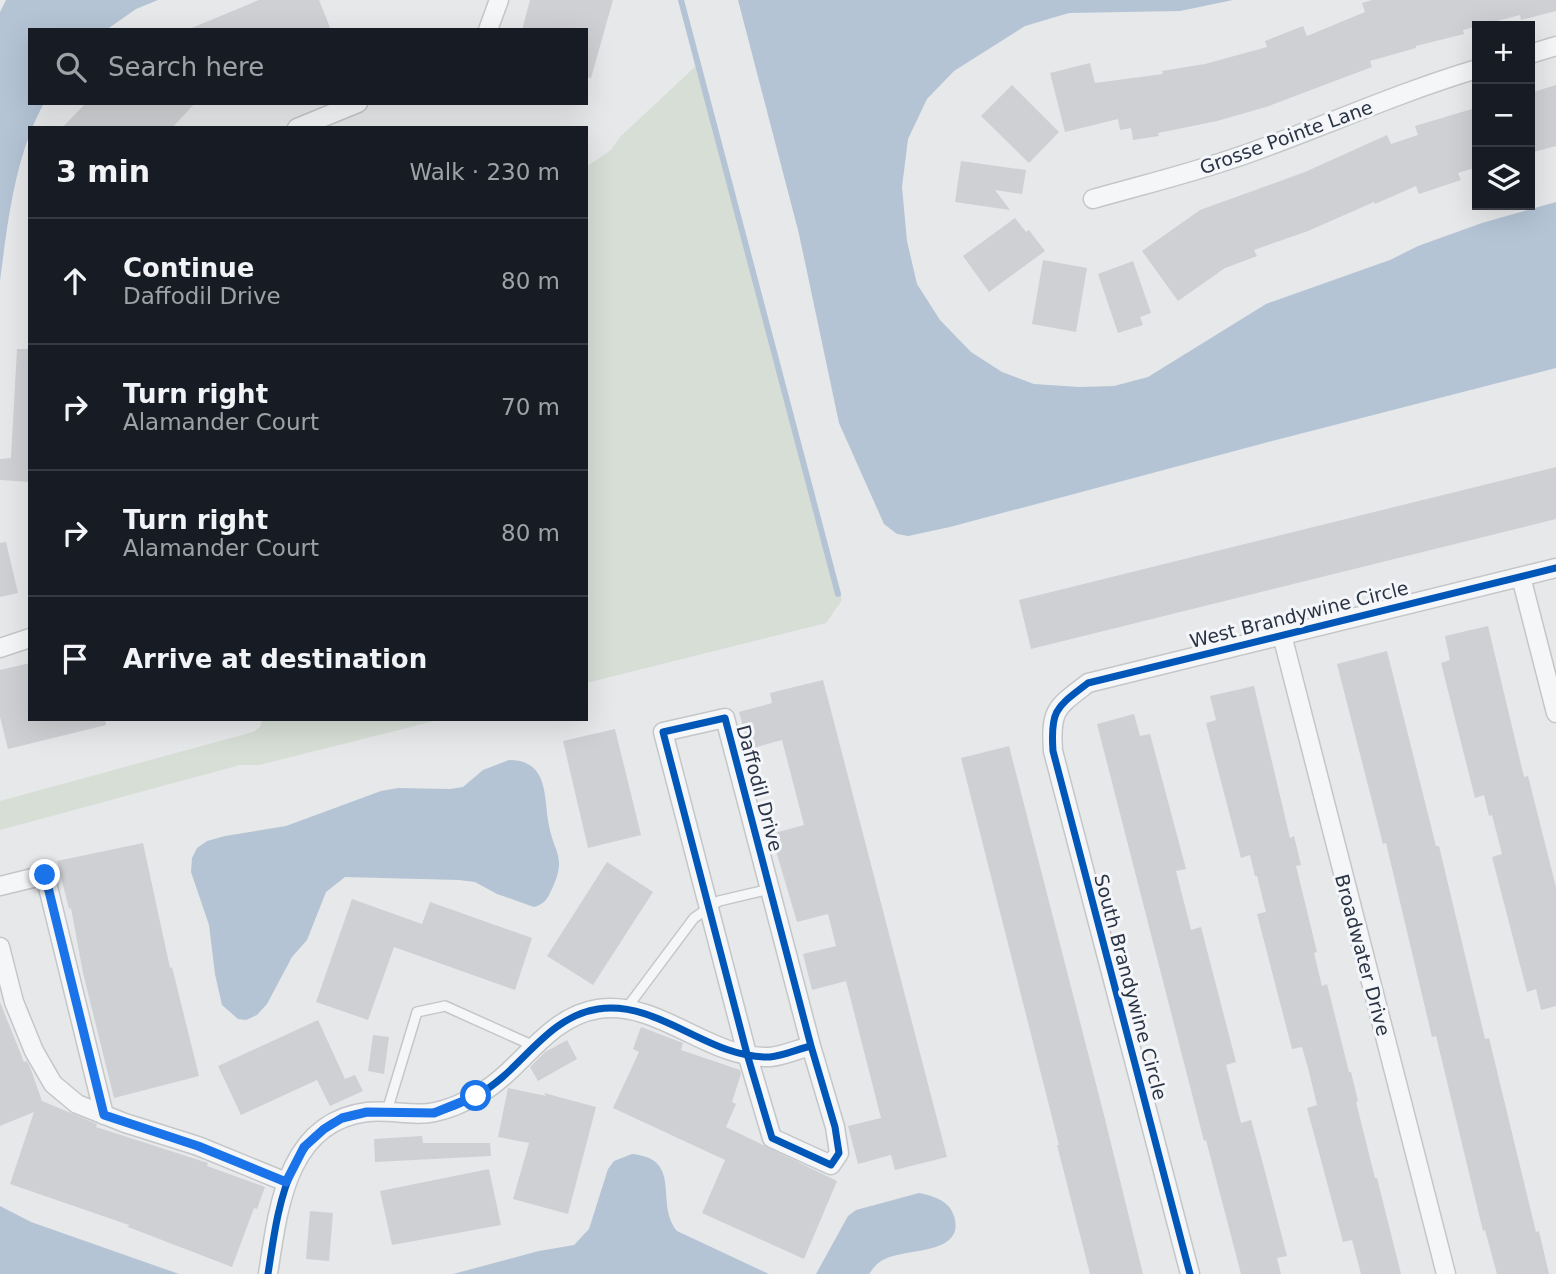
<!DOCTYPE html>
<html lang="en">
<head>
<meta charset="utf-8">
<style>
	:root { --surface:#171b24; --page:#242831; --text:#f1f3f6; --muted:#9ea1a6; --line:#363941 }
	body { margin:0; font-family:"DejaVu Sans",sans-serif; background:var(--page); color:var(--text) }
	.controls { position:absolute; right:21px; top:21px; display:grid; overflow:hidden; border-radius:0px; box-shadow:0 7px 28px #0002 }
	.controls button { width:63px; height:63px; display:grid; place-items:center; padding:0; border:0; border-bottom:2px solid var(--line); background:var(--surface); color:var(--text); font:35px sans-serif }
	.stop { position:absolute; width:21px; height:21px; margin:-16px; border:5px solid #1a73e8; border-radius:50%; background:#fff }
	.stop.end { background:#1a73e8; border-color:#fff; box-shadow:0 2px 7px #0008 }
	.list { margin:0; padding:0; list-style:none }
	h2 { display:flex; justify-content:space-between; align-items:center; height:91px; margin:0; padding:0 28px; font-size:30px }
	h2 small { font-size:23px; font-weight:400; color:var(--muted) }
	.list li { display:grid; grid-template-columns:46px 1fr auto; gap:21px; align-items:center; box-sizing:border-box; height:126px; padding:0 28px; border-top:2px solid var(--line) }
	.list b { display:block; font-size:26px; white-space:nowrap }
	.list p { margin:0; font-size:23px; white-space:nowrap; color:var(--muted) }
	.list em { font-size:23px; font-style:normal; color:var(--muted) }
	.icon { flex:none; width:38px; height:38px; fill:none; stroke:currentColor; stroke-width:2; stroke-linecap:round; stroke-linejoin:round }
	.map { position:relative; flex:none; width:1556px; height:1274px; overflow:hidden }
	.search { position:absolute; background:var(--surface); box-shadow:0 7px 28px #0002; left:28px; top:28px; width:560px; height:77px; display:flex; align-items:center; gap:18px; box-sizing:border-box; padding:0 24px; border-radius:0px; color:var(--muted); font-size:26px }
	.panel { position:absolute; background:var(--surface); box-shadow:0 7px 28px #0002; left:28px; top:126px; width:560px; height:595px; border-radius:0px }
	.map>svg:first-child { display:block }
</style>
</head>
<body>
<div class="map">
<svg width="1556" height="1274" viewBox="0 0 1556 1274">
	<rect width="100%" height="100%" fill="#e6e8ea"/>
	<path fill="#d6ded6" d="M697 65 842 600 826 623 586 683V167L611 150 620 137Z
		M262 719H442L259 765H240L0 830V801L253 732 260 727Z"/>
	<path fill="#b4c4d5" d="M6 0H158L136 9 106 30H30V103H44C15 156 8 220 0 281V12Z
		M738 0H1233L1180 11 1069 13 1025 26 954 71 927 99 908 139 902 187 907 241 917 284 940 320 971 352 1002 372 1034 384 1079 387 1114 386 1148 377 1266 304 1390 260 1418 246 1482 223 1556 202V368L1276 440 950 527 908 536 897 534 884 524 839 423 799 234Z
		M509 760C547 760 544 793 548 820 553 855 569 855 550 893 547 900 542 905 534 907L497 894 475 882 459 880 345 877 326 892 307 940 292 957 267 1004 257 1015 246 1020 238 1019 222 1005 215 974 209 925 191 872 192 858 197 848 207 841 225 836 286 826 381 791 398 788 450 789 463 787 483 770Z
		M632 1154C684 1159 654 1203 677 1231L769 1274H453L539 1251 574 1245 589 1229 608 1169 614 1161Z
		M919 1193C933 1196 949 1200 954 1216 966 1255 906 1248 885 1259 878 1262 874 1267 869 1274H816L848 1216 856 1210Z
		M0 1206 31 1222 179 1274H0Z"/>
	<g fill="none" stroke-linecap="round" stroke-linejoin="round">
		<path stroke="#b4c4d5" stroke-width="6" d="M681 0 838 594"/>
	</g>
	<path fill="#ced0d3" d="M259 0H319L331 30H187Z
		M530 0H613L591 78 586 77V30H522Z
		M1372 0H1556V11L1521 20 1520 15 1463 30 1464 34 1416 46V48L1370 61 1372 67 1266 107 1217 121 1158 133 1159 136 1133 140 1131 128 1120 130 1118 119 1065 132 1050 73 1090 63 1095 83 1163 74 1162 71 1205 64 1267 47 1265 41 1303 26 1307 36 1365 12 1362 3Z
		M1012 85 1059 132 1029 163 981 116Z
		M1556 85V146L1530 153V93Z
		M86 103H195L172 128H62Z
		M1472 109 1474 118 1477 117V167L1458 173 1461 180 1419 194 1416 186 1375 204 1374 202 1308 231 1254 250 1257 256 1225 268 1178 301 1142 251 1200 210 1305 172 1387 135 1391 144 1418 135 1415 126Z
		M961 161 1026 170 1022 194 995 190 1010 210 955 202Z
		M1015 218 1026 232 1029 230 1045 251 989 292 963 256Z
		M1043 260 1087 268 1076 332 1032 324Z
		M1133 261 1151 313 1140 317 1143 325 1118 333 1098 274Z
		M17 349H30V482L0 480V459L11 458Z
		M1556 467V519L1031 649 1019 600Z
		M6 542 18 593 0 597V543Z
		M1488 626 1524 777 1528 776 1556 887V1006L1541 1010 1536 989 1527 992 1492 857 1502 854 1492 815 1489 816 1484 795 1475 798 1441 663 1450 660 1445 636Z
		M1387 651 1436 846H1439L1485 1039 1489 1038 1536 1232 1539 1231 1549 1274H1497L1485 1230 1483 1231 1436 1036 1432 1037 1386 843 1383 844 1337 664Z
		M30 663V719H105L106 725 8 749 0 717V670Z
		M823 680 947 1157 895 1170 891 1155 858 1164 848 1126 881 1118 846 981 812 990 803 954 836 946 828 914 797 922 771 834 804 825 782 740 749 749 739 712 772 703 770 693Z
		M1254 686 1290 838 1294 836 1301 865 1296 866 1317 952 1314 953 1322 986 1327 984 1349 1072H1351L1358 1101 1356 1102 1375 1178H1377L1401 1274H1361L1352 1240 1343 1242 1307 1108 1317 1105 1308 1068 1302 1047 1292 1049 1257 914 1266 912 1257 876H1255L1250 855 1241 858 1212 747 1206 723 1216 720 1210 696Z
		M1134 714 1140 736 1150 734 1186 869 1176 871 1191 930 1201 927 1236 1062 1226 1065 1241 1123 1251 1120 1263 1164 1287 1256 1277 1258 1281 1274H1241L1206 1140 1204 1141 1097 724Z
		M615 729 641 835 588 848 563 741Z
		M1009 746 1105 1119 1143 1274H1090L1057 1145H1059L961 758Z
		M143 843 170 968 172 967 199 1076 114 1098 83 973 71 908 69 909 57 861Z
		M607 862 653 892 593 985 547 956Z
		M352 899 422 924 430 902 532 938 515 990 394 947 368 1020 316 1002Z
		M0 1002 24 1062 27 1061 30 1067 42 1101 97 1124 96 1127 208 1163 207 1166 265 1187 257 1209 254 1208 232 1267 128 1227 129 1225 10 1184 34 1112 0 1126Z
		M318 1020 345 1079 355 1075 363 1091 330 1106 317 1080 241 1115 218 1066Z
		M641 1027 683 1043 681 1050 740 1070 741 1074 732 1102 736 1104 726 1127 837 1181 804 1259 702 1213 725 1160 613 1108 639 1052 633 1049Z
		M373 1035 389 1037 384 1074 368 1071Z
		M567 1040 577 1059 538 1081 530 1067 545 1052Z
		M508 1088 546 1096 544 1093 596 1107 568 1214 513 1199 529 1143 498 1137Z
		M422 1136 423 1143H490L491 1156 375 1162 374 1139Z
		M489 1169 501 1225 392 1245 380 1191Z
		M310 1211 333 1213 329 1261 306 1259Z"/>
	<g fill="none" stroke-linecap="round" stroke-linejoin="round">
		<defs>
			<path id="lane" d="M626 1009 694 918 719 901 770 889
				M387 1111 417 1012 445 1006 534 1046"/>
			<path id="street" d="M488 30 499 0
				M1530 54 1556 46
				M297 128 358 103
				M1093 199C1146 184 1200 171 1252 152 1327 125 1400 92 1477 69
				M1521 577 1556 713
				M1282 635 1446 1274
				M0 648 30 638
				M0 886 45 875 104 1115
				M0 947 14 1002 34 1051 53 1084 77 1104 125 1123 198 1146 286 1182
				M268 1274C278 1210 286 1122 367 1112 389 1109 414 1117 435 1112 449 1109 467 1101 479 1094 521 1071 546 1017 598 1009 660 1000 708 1059 770 1057 783 1056 798 1049 811 1046L725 718 663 732 747 1054 772 1138 831 1165 839 1153 835 1127 811 1046
				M1190 1274 1053 751C1050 709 1057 707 1088 683L1556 568"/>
		</defs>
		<use href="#lane" stroke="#c4c6c8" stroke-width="12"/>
		<use href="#street" stroke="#c4c6c8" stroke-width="21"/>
		<use href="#lane" stroke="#f5f6f7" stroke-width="9"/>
		<use href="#street" stroke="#f5f6f7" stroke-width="18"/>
		<defs>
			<path id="cycleway" d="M268 1274C278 1210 286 1122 367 1112 389 1109 414 1117 435 1112 449 1109 467 1101 479 1094 521 1071 546 1017 598 1009 660 1000 708 1059 770 1057 783 1056 798 1049 811 1046L725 718 663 732 747 1054 772 1138 831 1165 839 1153 835 1127 811 1046
				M1190 1274 1053 751C1050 709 1057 707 1088 683L1556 568"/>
		</defs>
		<use href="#cycleway" stroke="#f4f6f9" stroke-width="11"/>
		<use href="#cycleway" stroke="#0057b8" stroke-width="7"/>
	</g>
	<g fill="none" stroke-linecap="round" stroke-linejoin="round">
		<path stroke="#1a73e8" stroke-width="9" d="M45 875 104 1115 198 1146 286 1182 304 1147 324 1129 342 1118 367 1112 434 1113 476 1096"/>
	</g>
	<g text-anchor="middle" stroke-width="6" stroke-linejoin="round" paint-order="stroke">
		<g font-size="19" fill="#2b3445" stroke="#f4f6f9">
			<text transform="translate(1286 137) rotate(-20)" y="7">Grosse Pointe Lane</text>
			<text transform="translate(1299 614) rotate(-14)" y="7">West Brandywine Circle</text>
			<text transform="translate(760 788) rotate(75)" y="7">Daffodil Drive</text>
			<text transform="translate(1363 955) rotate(75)" y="7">Broadwater Drive</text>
			<text transform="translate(1131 987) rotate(75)" y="7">South Brandywine Circle</text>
		</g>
	</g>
</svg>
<div class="controls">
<button>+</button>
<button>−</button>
<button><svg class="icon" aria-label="layers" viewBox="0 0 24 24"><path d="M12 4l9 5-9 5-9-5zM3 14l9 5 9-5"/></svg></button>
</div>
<div class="stop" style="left:476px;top:1096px"></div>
<div class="stop end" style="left:45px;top:875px"></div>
<div class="search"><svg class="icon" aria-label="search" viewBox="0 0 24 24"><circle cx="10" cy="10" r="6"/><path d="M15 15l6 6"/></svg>Search here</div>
<section class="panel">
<h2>3 min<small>Walk · 230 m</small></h2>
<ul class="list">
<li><svg class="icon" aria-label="ahead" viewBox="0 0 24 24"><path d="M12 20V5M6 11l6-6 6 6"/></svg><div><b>Continue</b><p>Daffodil Drive</p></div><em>80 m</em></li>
<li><svg class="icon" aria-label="right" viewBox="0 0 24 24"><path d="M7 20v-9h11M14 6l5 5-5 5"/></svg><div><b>Turn right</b><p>Alamander Court</p></div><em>70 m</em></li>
<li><svg class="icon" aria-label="right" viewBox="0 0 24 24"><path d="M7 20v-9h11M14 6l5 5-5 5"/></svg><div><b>Turn right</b><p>Alamander Court</p></div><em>80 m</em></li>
<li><svg class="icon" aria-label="arrive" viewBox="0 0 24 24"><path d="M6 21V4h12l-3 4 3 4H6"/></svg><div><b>Arrive at destination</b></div></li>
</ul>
</section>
</div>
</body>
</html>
